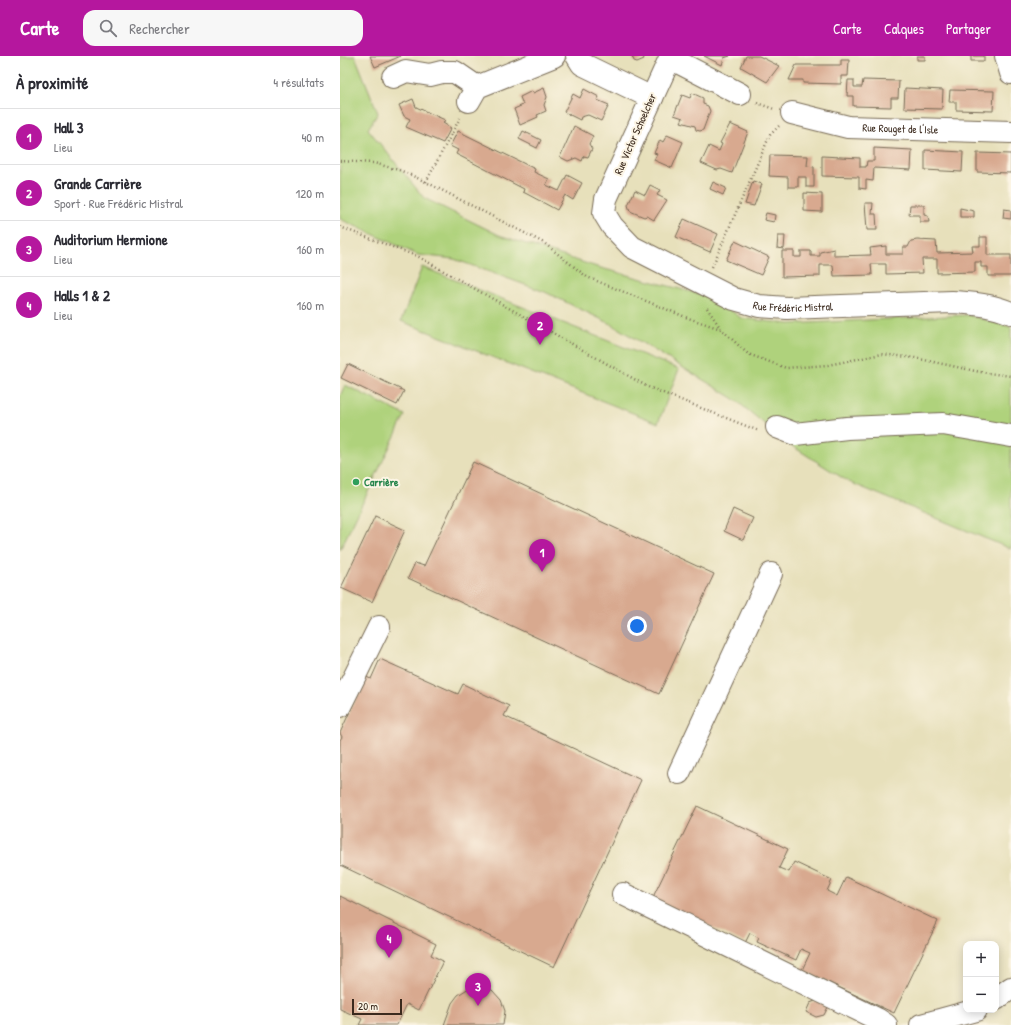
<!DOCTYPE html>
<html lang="fr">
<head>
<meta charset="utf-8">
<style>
	:root { --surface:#fff; --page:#f7f7f7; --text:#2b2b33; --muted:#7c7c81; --line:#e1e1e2; --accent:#b5179e }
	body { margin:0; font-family:"Patrick Hand",sans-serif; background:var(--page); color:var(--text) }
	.controls { position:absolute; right:12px; bottom:12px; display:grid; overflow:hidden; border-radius:8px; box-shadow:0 2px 10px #0003 }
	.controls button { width:36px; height:36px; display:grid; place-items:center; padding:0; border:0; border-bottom:1px solid var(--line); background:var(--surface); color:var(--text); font:20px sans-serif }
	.scale { position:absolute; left:12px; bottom:10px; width:50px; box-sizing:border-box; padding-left:4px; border:2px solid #3b2a1e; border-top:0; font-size:11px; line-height:14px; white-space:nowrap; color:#3b2a1e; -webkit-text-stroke:3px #fcf5e5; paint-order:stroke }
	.you { position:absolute; left:297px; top:570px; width:14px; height:14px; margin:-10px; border:3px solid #fff; border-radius:50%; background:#1a73e8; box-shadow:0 0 0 6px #1a73e833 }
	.badge { display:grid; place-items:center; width:26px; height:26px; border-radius:50%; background:var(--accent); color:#fff; font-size:13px; font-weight:700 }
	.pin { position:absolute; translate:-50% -33px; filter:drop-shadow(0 1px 2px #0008) }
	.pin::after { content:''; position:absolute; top:21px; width:14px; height:12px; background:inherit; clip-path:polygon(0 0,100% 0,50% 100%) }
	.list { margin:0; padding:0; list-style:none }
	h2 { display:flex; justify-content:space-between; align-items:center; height:52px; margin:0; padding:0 16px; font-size:17px }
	h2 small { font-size:13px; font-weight:400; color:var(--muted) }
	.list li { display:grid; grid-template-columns:26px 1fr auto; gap:12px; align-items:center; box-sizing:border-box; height:56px; padding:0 16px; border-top:1px solid var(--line) }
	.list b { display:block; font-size:15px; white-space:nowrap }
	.list p { margin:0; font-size:13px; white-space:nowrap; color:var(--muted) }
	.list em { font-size:13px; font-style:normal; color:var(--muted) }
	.icon { flex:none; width:22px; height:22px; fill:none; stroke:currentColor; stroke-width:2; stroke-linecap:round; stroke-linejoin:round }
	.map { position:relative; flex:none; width:671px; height:969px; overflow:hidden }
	header { display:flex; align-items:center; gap:24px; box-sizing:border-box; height:56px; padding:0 20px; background:var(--accent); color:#fff }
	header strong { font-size:19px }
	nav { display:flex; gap:22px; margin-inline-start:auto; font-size:14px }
	.search { width:280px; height:36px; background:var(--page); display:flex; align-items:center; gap:10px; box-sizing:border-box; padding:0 14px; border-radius:12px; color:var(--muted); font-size:15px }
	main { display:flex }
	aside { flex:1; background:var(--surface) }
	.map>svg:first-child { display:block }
</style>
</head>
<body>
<header>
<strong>Carte</strong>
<div class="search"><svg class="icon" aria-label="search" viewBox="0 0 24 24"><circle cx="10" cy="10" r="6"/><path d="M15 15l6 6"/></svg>Rechercher</div>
<nav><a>Carte</a><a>Calques</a><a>Partager</a></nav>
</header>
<main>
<aside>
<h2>À proximité<small>4 résultats</small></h2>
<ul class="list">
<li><span class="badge">1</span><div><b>Hall 3</b><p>Lieu</p></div><em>40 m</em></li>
<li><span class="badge">2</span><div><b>Grande Carrière</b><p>Sport · Rue Frédéric Mistral</p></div><em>120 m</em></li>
<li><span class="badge">3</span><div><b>Auditorium Hermione</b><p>Lieu</p></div><em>160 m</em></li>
<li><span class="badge">4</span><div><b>Halls 1 &amp; 2</b><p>Lieu</p></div><em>160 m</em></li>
</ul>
</aside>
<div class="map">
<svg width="671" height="969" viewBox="0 0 671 969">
	<rect width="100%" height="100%" fill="#fcf5e5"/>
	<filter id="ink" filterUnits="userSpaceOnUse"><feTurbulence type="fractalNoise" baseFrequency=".025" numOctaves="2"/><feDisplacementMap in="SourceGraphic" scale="8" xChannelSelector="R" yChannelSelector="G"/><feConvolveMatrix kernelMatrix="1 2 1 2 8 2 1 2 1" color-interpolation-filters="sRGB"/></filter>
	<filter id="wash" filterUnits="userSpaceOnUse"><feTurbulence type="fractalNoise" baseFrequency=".012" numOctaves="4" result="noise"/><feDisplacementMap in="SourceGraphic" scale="16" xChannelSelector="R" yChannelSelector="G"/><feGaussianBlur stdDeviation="0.9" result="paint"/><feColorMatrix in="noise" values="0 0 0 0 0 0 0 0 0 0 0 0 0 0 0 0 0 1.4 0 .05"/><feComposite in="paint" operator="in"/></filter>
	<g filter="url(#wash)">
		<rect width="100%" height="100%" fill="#e7e0bb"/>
		<path fill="#afd27b" stroke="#757e4c" d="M0 0H15L38 57 28 73 84 142 159 179 257 211 374 242 401 262 449 268 628 259 671 271V493L509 426 449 388 393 342 271 268 205 236 114 203 78 199 0 163Z
			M82 211 339 313 318 367 61 265Z
			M5 329 65 359 0 494V340Z"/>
		<g id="blocks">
			<path fill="#d8a98f" d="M30 0H61L35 11Z
				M292 0H303L304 3 297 6 294 5Z
				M364 0H390L384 2 382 9Z
				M406 0H419L439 10 427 26 401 11Z
				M577 0H585V4H577Z
				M631 0H644V5H631Z
				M501 4H509L508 20H501V28L463 27V24H449L456 9H501Z
				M508 24H514V31H522L523 24 559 25 558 42H551V51L513 50V40H507Z
				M204 32 207 41 204 49 206 55 197 59 198 61 180 69 174 53 183 49 180 41 192 35 193 37Z
				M565 32 603 34 602 53 564 52Z
				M244 33 259 41 257 44 269 49 261 65 248 59 241 61 240 64 224 56 233 38 240 42Z
				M610 34 654 35 653 55 616 54V46H609Z
				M352 37 363 42V48L368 50 370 55 363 74 360 75 356 74 355 70 341 66 343 62 334 59 342 39 350 42Z
				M73 43 76 51 105 64 103 67 111 72 103 87 66 71 70 63 64 60 59 49Z
				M390 68 408 76 392 117 381 113 377 114 361 107 369 90 379 95 382 88 380 87Z
				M234 70 253 80 249 88 252 93 248 101 244 100 242 105 236 102 228 105 220 101Z
				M118 75 195 113 194 116 209 123 206 129 219 135 227 119 242 127 233 144 225 139 217 154 187 138 183 136 184 133 116 98 118 94 110 90Z
				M183 75 201 84 197 92 179 83Z
				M327 79 343 86 332 112 314 104 317 98 314 97 320 84 323 86Z
				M534 92 572 94 571 114 534 112 533 125 526 124V133L519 132V121L482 120V100L520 102V111H526L527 105H534Z
				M585 94 623 96 622 116 585 114Z
				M637 97 671 98V117L637 116Z
				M430 99 468 100 467 110 474 111V131H466V121H458V131H448V121L429 120Z
				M413 125 422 128 414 150 405 148Z
				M373 126 386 132 383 139 370 133Z
				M310 129 320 134 317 139 327 144 314 164 307 160 304 161 290 155 288 149 295 134 305 139Z
				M464 137 482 138V156L464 155Z
				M525 147H533L532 158H536L537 174H527Z
				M570 149H584V159L588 160 589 166H580V159H569Z
				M620 152 634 155V161H620Z
				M664 153 671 154V163L663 162Z
				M426 157 435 159 434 166 424 164Z
				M344 163 378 178 370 196 336 181Z
				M438 180H445L444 193 437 192Z
				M640 181H647V199H671V220H648V211H641V206H635V216L597 217V203H582L583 217 546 218V208H531L532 219 494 220 493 209H480V220L442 221V195H454V201H461V195H471V200H480V196L494 193V200L531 199 530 192 546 190V198H563V191H568L571 185 577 184 596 185 597 197 633 196 632 190H640Z
				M395 185 429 201 421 219 386 204Z
				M8 308 64 335 57 349 1 322Z
				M133 406 374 518 319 638 68 522 75 507 84 510Z
				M393 453 413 462 403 484 384 475Z
				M35 460 65 474 32 546 1 532Z
				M40 603 118 638 123 628 169 650 164 660 301 724 214 911 0 809V684L2 681 0 677 26 621 31 623Z
				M357 750 448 793 439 812 449 816 454 806 492 824 487 835 497 840 506 821 598 865 554 957 462 914 470 897 461 893 456 904 417 886 419 882 410 877 405 887 312 843Z
				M0 840 96 888 91 899 103 905 79 954 67 948 57 969H19L22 963 0 953Z
				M139 931 152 934 161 944 165 955 163 969H104L112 947 118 939 129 932Z
				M478 944 489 949 484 959 476 961 466 956 470 947Z"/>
		</g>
	</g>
	<g filter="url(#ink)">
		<use href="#blocks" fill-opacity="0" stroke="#776a55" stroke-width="1"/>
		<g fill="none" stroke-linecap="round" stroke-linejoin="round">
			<defs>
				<g id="minor">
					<path d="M237 0 242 8 312 42"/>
					<path id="s1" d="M331 0 266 143 264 157 272 170 292 191 394 243 419 250 447 252 612 246C633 247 652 249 671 257"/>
					<path d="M666 0 671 17"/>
					<path d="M330 2 400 38"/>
					<path d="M53 21 66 15 90 19 102 16H115L137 31"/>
					<path d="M129 45 137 31 214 0"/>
					<path id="s2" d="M452 57 508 71 671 76"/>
					<path d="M437 371 455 378 507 372 603 368 671 380"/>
					<path d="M0 650 39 571"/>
					<path d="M339 717 431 518"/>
					<path d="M283 838 537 963 546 969"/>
					<path d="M656 943 671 932"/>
					<path d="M581 969 636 954"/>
				</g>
			</defs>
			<use href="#minor" stroke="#776a55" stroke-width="24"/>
			<path stroke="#776a55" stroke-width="2.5" stroke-dasharray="1 3" stroke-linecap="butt" d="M417 47 434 53
				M0 105 34 107 62 115 86 126 204 187 247 221 348 262 381 273 408 298 446 312 488 309 542 298 575 302 640 316 671 320
				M86 126 120 62
				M0 171 79 201 308 331 419 375
				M372 211 430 79 439 70
				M367 252 381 273"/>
			<use href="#minor" stroke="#fff" stroke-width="22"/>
		</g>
	</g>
	<circle fill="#2e9e5b" stroke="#fcf5e5" stroke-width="1.5" cx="16" cy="426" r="4"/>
	<g text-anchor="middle" stroke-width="4" stroke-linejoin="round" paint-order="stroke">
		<g font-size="11" fill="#3b2a1e" stroke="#fcf5e5">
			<text dy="4" stroke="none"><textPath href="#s2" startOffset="110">Rue Rouget de l'Isle</textPath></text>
			<text transform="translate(295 78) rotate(-66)" y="4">Rue Victor Schoelcher</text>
			<text dy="4" stroke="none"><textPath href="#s1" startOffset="390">Rue Frédéric Mistral</textPath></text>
		</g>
		<g font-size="11" font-weight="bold" fill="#27864d" stroke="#fcf5e5" text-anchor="start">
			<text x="24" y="430">Carrière</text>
		</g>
	</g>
</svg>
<div class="controls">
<button>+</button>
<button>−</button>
</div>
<div class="scale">20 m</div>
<div class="you"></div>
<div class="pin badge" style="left:202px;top:516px">1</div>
<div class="pin badge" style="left:200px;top:289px">2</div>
<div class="pin badge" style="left:138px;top:950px">3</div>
<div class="pin badge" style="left:49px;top:902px">4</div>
</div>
</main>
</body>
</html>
